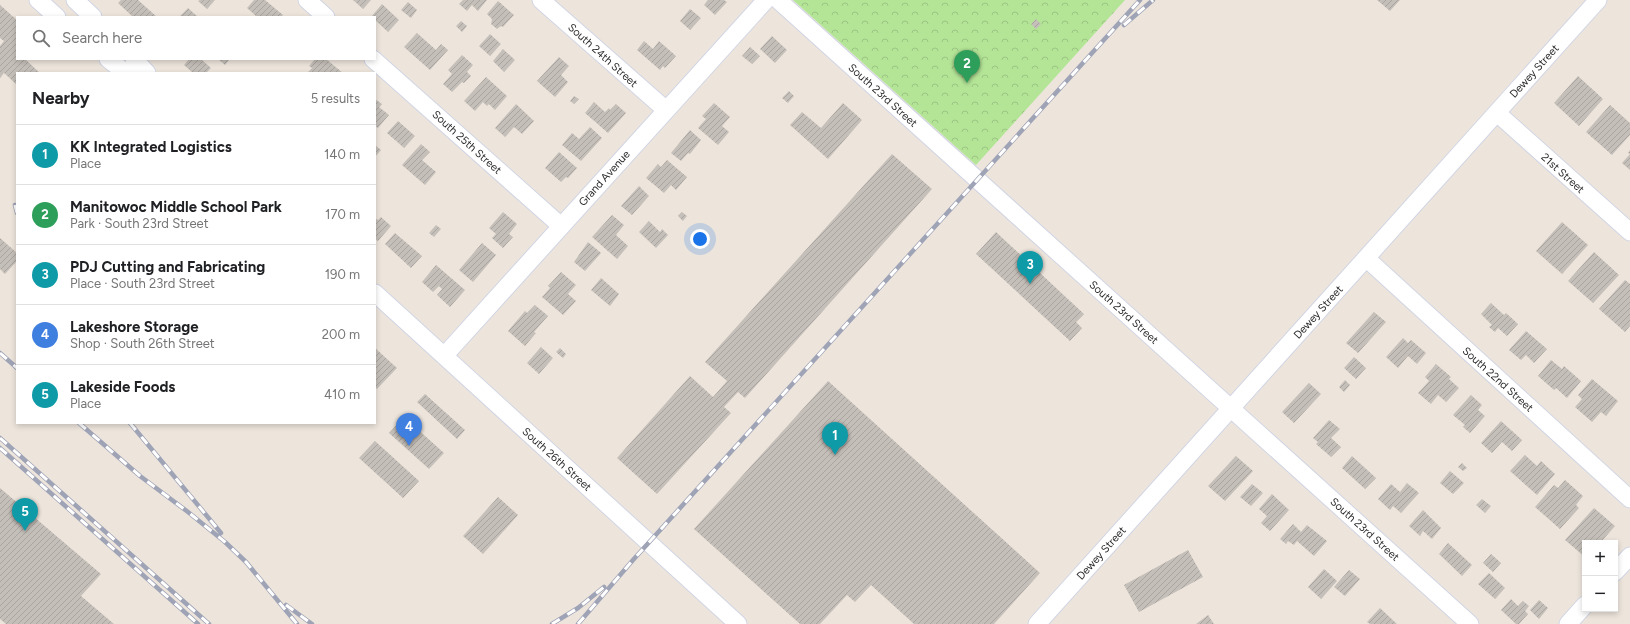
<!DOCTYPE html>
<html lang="en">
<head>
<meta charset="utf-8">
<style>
	:root { --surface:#fff; --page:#f6f6f6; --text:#202124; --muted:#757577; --line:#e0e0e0; --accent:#0b8043 }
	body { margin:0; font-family:Figtree,sans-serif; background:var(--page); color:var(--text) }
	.controls { position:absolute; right:12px; bottom:12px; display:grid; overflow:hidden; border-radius:0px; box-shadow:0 2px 6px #0003 }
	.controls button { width:36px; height:36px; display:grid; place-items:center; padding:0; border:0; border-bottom:1px solid var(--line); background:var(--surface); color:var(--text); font:20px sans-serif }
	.you { position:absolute; left:700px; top:239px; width:14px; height:14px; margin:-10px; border:3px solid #fff; border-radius:50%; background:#1a73e8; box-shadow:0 0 0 6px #1a73e833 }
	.badge { display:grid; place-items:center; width:26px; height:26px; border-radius:50%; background:var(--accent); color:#fff; font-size:13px; font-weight:700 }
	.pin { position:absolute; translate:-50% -33px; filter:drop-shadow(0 1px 2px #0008) }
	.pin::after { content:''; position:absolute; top:21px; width:14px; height:12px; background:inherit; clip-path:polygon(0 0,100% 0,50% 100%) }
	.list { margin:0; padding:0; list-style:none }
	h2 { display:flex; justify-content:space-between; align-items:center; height:52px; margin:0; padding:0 16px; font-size:17px }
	h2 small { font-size:13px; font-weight:400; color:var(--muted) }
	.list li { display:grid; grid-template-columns:26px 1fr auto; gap:12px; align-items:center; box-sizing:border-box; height:60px; padding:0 16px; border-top:1px solid var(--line) }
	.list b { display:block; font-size:15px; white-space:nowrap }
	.list p { margin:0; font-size:13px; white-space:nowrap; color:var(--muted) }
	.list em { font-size:13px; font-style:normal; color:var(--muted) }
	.icon { flex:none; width:22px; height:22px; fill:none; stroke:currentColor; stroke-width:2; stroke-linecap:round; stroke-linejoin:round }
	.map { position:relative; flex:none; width:1630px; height:624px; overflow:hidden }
	.search { position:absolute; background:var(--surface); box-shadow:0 2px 6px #0003; left:16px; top:16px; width:360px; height:44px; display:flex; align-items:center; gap:10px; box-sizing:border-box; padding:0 14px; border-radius:0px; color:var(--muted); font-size:15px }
	.panel { position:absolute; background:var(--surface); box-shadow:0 2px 6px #0003; left:16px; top:72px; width:360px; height:352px; border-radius:0px }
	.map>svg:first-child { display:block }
</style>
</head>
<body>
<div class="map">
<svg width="1630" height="624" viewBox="0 0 1630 624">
	<defs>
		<pattern id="park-crowns" width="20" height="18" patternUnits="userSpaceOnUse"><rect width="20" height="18" fill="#b4e597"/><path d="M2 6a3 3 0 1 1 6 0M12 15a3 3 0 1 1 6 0" fill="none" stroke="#9bc582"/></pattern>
		<pattern id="building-hatch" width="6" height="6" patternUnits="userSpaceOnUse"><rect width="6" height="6" fill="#c5bfb9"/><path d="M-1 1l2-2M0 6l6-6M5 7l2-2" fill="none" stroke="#a9a49f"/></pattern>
	</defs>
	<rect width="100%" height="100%" fill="#ede5dc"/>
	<path fill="url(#park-crowns)" d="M793 0H1125L976 165Z"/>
	<path fill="url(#building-hatch)" d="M121 0H138L157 17H133L118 3Z
		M200 0H215L207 9 198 1Z
		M254 0H265L283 15 281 17H257L247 8Z
		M353 0H371L363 9Z
		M463 0H487L478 11 472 5 467 11 459 4Z
		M708 0H724L727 2 715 15 704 5Z
		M1377 0H1400L1390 11Z
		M498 1 514 15 503 27 501 26 497 29 491 24 492 19 487 14Z
		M408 2 417 10 411 18 401 10Z
		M382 4 399 20 388 32 375 20V17H371Z
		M0 5 17 20V59H25L40 73H17V85L4 73 0 78V46L4 41 0 38Z
		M188 8 198 17H179Z
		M690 9 701 18 690 30 680 21Z
		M1036 19 1041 24 1036 29 1031 24Z
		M461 21 467 26 462 32 456 26Z
		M417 33 436 50 441 44 448 50 430 70 404 47Z
		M490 34 501 44 490 56 479 46Z
		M772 36 787 50 775 63 760 49Z
		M644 41 653 49 659 41 676 56 665 68 663 66 660 70 637 50Z
		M750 47 760 56 752 64 742 56Z
		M503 49 515 60 504 72 493 61Z
		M462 55 473 65 467 72 471 76 464 83 462 82 452 92 443 84 452 74 448 70Z
		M559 57 569 66 561 75 568 82 555 97 537 81Z
		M189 59H201L211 68 206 73H193L184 65Z
		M218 59H230L225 65Z
		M315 59H326L343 73H307L312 68 309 66Z
		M1578 76 1603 99 1579 126 1554 103Z
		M486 77 507 96 495 110 489 104 487 106 483 102 475 111 464 101Z
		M789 91 794 96 788 103 782 98Z
		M574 96 579 99 574 104 570 101Z
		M375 99 382 104 379 107 389 115 378 128 375 126Z
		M594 102 605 112 609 108 610 110 616 104 626 113 608 133 585 113Z
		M714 103 730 117 722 126 729 132 718 145 698 128 706 119 702 116Z
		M843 103 862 120 828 159 790 125 802 112 821 128Z
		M516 104 534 121 522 134 514 127 505 137 495 128Z
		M1610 105 1630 123V135L1612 155 1586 132Z
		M398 121 415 136 404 148 387 133Z
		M590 127 602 138 581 161 562 145 572 133 579 139Z
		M690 130 701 140 690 154 688 153 681 161 671 153Z
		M421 144 430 152 422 160 436 172 425 185 402 165Z
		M375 145 381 150 375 157Z
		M1630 150V170L1622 163 1630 154 1628 153Z
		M559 152 577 168 568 178 566 177 561 182 545 168Z
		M892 154 932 189 745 398 738 392 724 407 731 413 657 494 617 458 690 376 713 397 727 381 705 362Z
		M667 160 687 177 676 190 671 185 664 193 646 178 658 164 661 167Z
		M639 186 649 196 632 215 621 206Z
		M503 212 517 224 509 234 513 237 503 248 492 238 496 234 489 228Z
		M682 212 687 216 683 221 678 216Z
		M612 215 624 225 616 235 628 246 617 259 592 237Z
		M381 217 391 226 378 241 375 239V218L378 220Z
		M649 221 660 232 662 229 668 235 656 248 639 232Z
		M1562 222 1588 245 1562 274 1536 251Z
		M436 225 441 229 434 237 429 233Z
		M996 232 1084 314 1076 322 1082 328 1070 341 976 254Z
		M395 233 422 256 411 268 385 244Z
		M0 238 17 253V261L5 274 0 269Z
		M588 242 601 253 585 271 574 262Z
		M482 243 496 255 473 282 459 270Z
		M1594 252 1619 275 1593 303 1568 281Z
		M436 265 465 290 450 307 437 295 442 289 439 286 433 292 422 282Z
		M561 272 576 285 568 294 576 301 563 315 542 297 550 288 548 286Z
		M601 278 619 294 610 306 591 290Z
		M1625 280 1630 284V326L1625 332 1599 309Z
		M1491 303 1504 315 1506 313 1518 324 1507 336 1498 328 1495 332 1489 327 1492 325 1481 314Z
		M535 305 548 316 534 332 536 333 525 346 508 331 525 311 527 313Z
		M1374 312 1386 322 1358 353 1346 343Z
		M1526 331 1547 349 1534 363 1526 355 1521 360 1509 350Z
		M1403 338 1408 343 1411 340 1426 353 1417 364 1408 356 1398 368 1386 357Z
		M541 347 553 358 539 374 527 363Z
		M375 348 397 368 377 389 375 387Z
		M560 348 566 354 563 358 556 352Z
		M1354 357 1366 368 1356 379 1344 368Z
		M1551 360 1562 369 1564 366 1581 381 1567 398 1556 388 1554 390 1538 376Z
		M1436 364 1451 377 1449 379 1459 388 1446 402 1438 395 1431 404 1418 393 1429 381 1425 377Z
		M1592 379 1618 401 1606 416 1601 412 1592 422 1575 407 1582 399 1578 395Z
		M1345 380 1350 385 1344 392 1339 387Z
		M828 381 1040 573 994 624H914L871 585 855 602 847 595 820 624H800L694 529Z
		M1309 383 1321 394 1294 423 1282 412Z
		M425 394 465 430 457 439 417 402Z
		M1471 395 1482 405 1478 410 1485 416 1470 433 1463 427 1465 425 1453 415Z
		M404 417 444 453 429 469 389 433Z
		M1329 420 1340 429 1331 438 1341 447 1331 457 1316 444 1318 442 1313 438Z
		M1501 421 1522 440 1512 451 1502 442 1492 453 1481 443Z
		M375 441 419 481 403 498 359 458Z
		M1525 455 1537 466 1541 461 1555 474 1537 495 1510 471Z
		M1236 456 1253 471 1225 501 1208 486Z
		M1352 456 1376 478 1365 489 1342 468Z
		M1462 463 1467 468 1463 471 1458 467Z
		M1450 471 1464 483 1453 494 1440 483Z
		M1565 480 1583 496 1576 505 1579 508 1560 529 1535 507 1554 485 1558 488Z
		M1407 483 1419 493 1401 513 1393 506 1390 510 1378 499 1391 484 1400 492Z
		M1252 484 1263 493 1251 506 1240 497Z
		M0 488 101 574 81 596 114 624H6L0 619Z
		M1272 494 1289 510 1270 531 1261 523 1267 516 1259 509Z
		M498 497 518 515 483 554 463 536Z
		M1482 499 1491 506 1485 513 1476 505Z
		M1594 508 1615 526 1600 543H1585V557L1565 540Z
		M1423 510 1441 528 1432 539 1423 531 1420 536 1409 526Z
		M1293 524 1301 532 1307 525 1327 541 1314 556 1297 541 1294 545 1288 541 1286 544 1280 539Z
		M1448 543 1472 565 1462 576 1439 554Z
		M1188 550 1203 577 1139 612 1124 585Z
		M1491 554 1501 563 1493 572 1483 563Z
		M1324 569 1337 581 1321 599 1308 587Z
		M1349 570 1360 579 1345 596 1334 587Z
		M1489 573 1505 588 1495 599 1478 584Z
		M1511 599 1518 606 1523 601 1529 606 1525 611 1528 614 1519 624H1516L1501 610Z
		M1539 600 1548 608 1539 619 1530 610Z
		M1380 608 1397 624H1370L1367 622Z
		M1208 615 1214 624H1196Z"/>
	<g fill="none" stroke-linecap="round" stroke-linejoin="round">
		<defs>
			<path id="minor" d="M38 0 57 17
				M75 0 93 17
				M307 0 326 17
				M541 0 666 110
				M778 0 1470 624
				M108 59 126 73
				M134 59 147 73
				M373 59 561 226
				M1497 113 1630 232
				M1367 259 1630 499
				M375 293 738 624
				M444 356 766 0
				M1615 572 1630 556
				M1037 624 1598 0
				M1568 624 1585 605"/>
		</defs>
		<use href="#minor" stroke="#d1d5e4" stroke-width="19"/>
		<use href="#minor" stroke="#fff" stroke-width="17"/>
		<defs>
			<path id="rail" d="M1124 25 1153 0
				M15 205 17 213
				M0 353 17 368
				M79 423 140 476 188 512 225 542 246 562 297 624
				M130 423 221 533
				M0 438 209 624
				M0 448 198 624
				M286 605 312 624
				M552 624 578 608 604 587
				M578 624 633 560 1140 0"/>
		</defs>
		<use href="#rail" stroke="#9fa3b6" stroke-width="4.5"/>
		<use href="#rail" stroke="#fff" stroke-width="3" stroke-dasharray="9" stroke-linecap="butt"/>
	</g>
	<g text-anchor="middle" stroke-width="3.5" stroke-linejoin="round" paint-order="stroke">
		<g font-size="11" fill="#2b2b2b" stroke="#fff">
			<text transform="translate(603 55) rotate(42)" y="4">South 24th Street</text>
			<text transform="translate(1534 71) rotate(-48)" y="4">Dewey Street</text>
			<text transform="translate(883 95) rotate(42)" y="4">South 23rd Street</text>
			<text transform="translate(467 142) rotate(42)" y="4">South 25th Street</text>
			<text transform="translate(1563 173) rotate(42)" y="4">21st Street</text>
			<text transform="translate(604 178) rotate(-48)" y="4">Grand Avenue</text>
			<text transform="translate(1124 312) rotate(42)" y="4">South 23rd Street</text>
			<text transform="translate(1318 312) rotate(-48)" y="4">Dewey Street</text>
			<text transform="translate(1498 379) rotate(42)" y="4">South 22nd Street</text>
			<text transform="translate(557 459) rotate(42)" y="4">South 26th Street</text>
			<text transform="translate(1365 529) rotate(42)" y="4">South 23rd Street</text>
			<text transform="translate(1101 553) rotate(-48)" y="4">Dewey Street</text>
		</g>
	</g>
</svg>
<div class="controls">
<button>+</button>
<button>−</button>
</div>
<div class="you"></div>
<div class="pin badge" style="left:835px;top:455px;background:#0f9aa8">1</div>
<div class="pin badge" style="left:967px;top:83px;background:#2e9e5b">2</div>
<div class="pin badge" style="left:1030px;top:284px;background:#0f9aa8">3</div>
<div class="pin badge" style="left:409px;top:446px;background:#3f7fe0">4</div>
<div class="pin badge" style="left:25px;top:531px;background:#0f9aa8">5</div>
<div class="search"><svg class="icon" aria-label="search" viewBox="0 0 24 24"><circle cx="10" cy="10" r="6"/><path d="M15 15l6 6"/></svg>Search here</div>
<section class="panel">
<h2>Nearby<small>5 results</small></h2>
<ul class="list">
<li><span class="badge" style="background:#0f9aa8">1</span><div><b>KK Integrated Logistics</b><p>Place</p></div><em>140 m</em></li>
<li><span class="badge" style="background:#2e9e5b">2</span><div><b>Manitowoc Middle School Park</b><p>Park · South 23rd Street</p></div><em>170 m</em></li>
<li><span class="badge" style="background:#0f9aa8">3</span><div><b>PDJ Cutting and Fabricating</b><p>Place · South 23rd Street</p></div><em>190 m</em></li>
<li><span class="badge" style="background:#3f7fe0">4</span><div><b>Lakeshore Storage</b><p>Shop · South 26th Street</p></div><em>200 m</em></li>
<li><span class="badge" style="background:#0f9aa8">5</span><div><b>Lakeside Foods</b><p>Place</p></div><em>410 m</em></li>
</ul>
</section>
</div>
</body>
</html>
